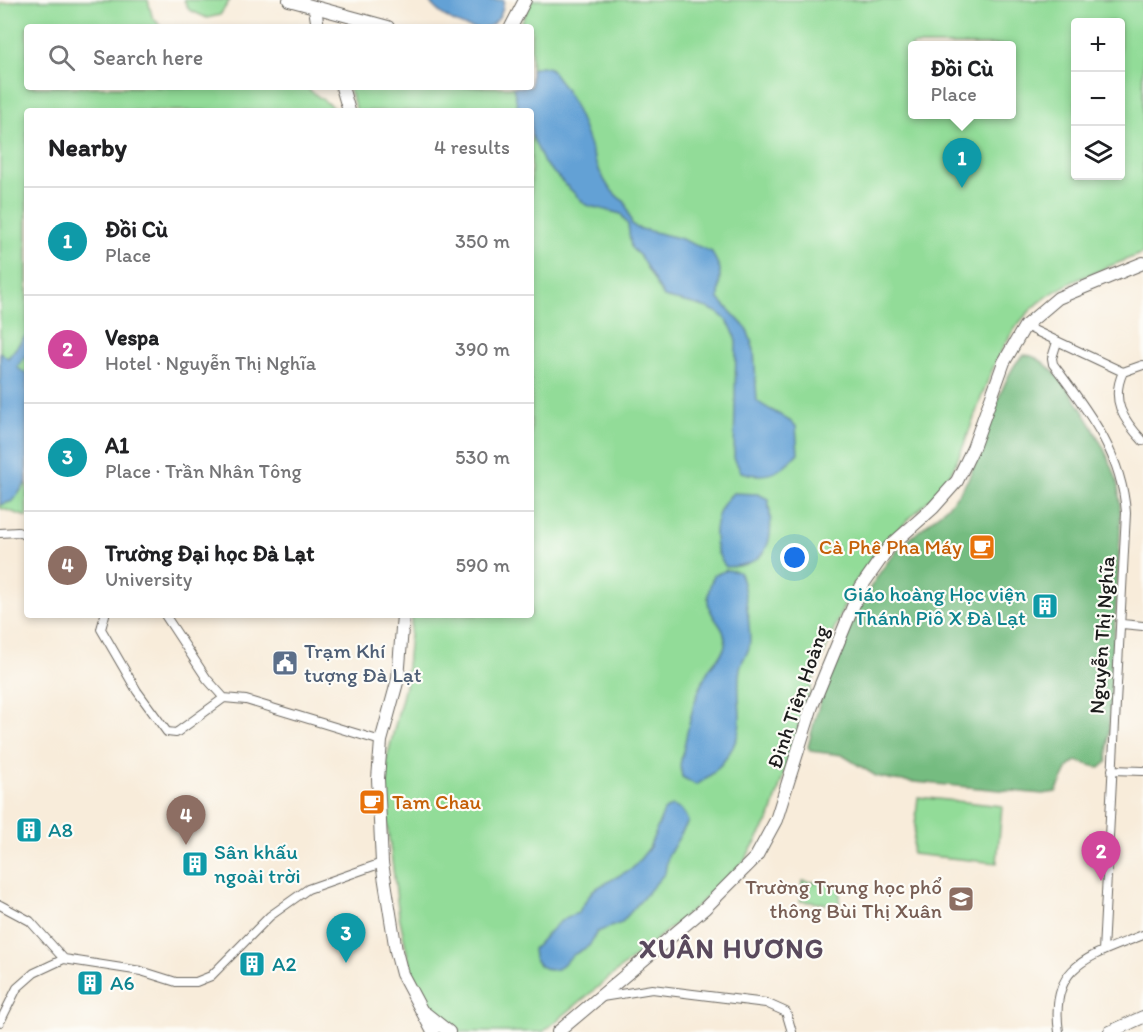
<!DOCTYPE html>
<html lang="en">
<head>
<meta charset="utf-8">
<style>
	:root { --surface:#fff; --page:#f2f2f2; --text:#202124; --muted:#757577; --line:#e0e0e0; --accent:#1f6fb2 }
	body { margin:0; font-family:Itim,sans-serif; background:var(--page); color:var(--text) }
	.controls { position:absolute; right:18px; top:18px; display:grid; overflow:hidden; border-radius:6px; box-shadow:0 3px 9px #0003 }
	.controls button { width:54px; height:54px; display:grid; place-items:center; padding:0; border:0; border-bottom:2px solid var(--line); background:var(--surface); color:var(--text); font:30px sans-serif }
	.you { position:absolute; left:795px; top:558px; width:21px; height:21px; margin:-15px; border:4px solid #fff; border-radius:50%; background:#1a73e8; box-shadow:0 0 0 9px #1a73e833 }
	.badge { display:grid; place-items:center; width:39px; height:39px; border-radius:50%; background:var(--accent); color:#fff; font-size:20px; font-weight:700 }
	.pin { position:absolute; translate:-50% -50px; filter:drop-shadow(0 2px 3px #0008) }
	.pin::after { content:''; position:absolute; top:32px; width:21px; height:18px; background:inherit; clip-path:polygon(0 0,100% 0,50% 100%) }
	.popup { position:absolute; left:908px; top:41px; width:108px; height:78px; box-sizing:border-box; display:grid; place-content:center; border-radius:6px; background:var(--surface); filter:drop-shadow(0 2px 4px #0005); font-size:20px; white-space:nowrap; color:var(--muted) }
	.popup b { font-size:22px; color:var(--text) }
	.popup::after { content:''; position:absolute; left:50%; top:100%; margin-left:-12px; border:12px solid transparent; border-top-color:var(--surface) }
	.list { margin:0; padding:0; list-style:none }
	h2 { display:flex; justify-content:space-between; align-items:center; height:78px; margin:0; padding:0 24px; font-size:26px }
	h2 small { font-size:20px; font-weight:400; color:var(--muted) }
	.list li { display:grid; grid-template-columns:39px 1fr auto; gap:18px; align-items:center; box-sizing:border-box; height:108px; padding:0 24px; border-top:2px solid var(--line) }
	.list b { display:block; font-size:22px; white-space:nowrap }
	.list p { margin:0; font-size:20px; white-space:nowrap; color:var(--muted) }
	.list em { font-size:20px; font-style:normal; color:var(--muted) }
	.icon { flex:none; width:33px; height:33px; fill:none; stroke:currentColor; stroke-width:2; stroke-linecap:round; stroke-linejoin:round }
	.map { position:relative; flex:none; width:1143px; height:1032px; overflow:hidden }
	.search { position:absolute; background:var(--surface); box-shadow:0 3px 9px #0003; left:24px; top:24px; width:510px; height:66px; display:flex; align-items:center; gap:15px; box-sizing:border-box; padding:0 21px; border-radius:6px; color:var(--muted); font-size:22px }
	.panel { position:absolute; background:var(--surface); box-shadow:0 3px 9px #0003; left:24px; top:108px; width:510px; height:510px; border-radius:6px }
	.map>svg:first-child { display:block }
</style>
</head>
<body>
<div class="map">
<svg width="1143" height="1032" viewBox="0 0 1143 1032">
	<rect width="100%" height="100%" fill="#fdfcf7"/>
	<filter id="ink" filterUnits="userSpaceOnUse"><feTurbulence type="fractalNoise" baseFrequency=".0167" numOctaves="2"/><feDisplacementMap in="SourceGraphic" scale="12" xChannelSelector="R" yChannelSelector="G"/><feConvolveMatrix kernelMatrix="1 2 1 2 8 2 1 2 1" color-interpolation-filters="sRGB"/></filter>
	<filter id="wash" filterUnits="userSpaceOnUse"><feTurbulence type="fractalNoise" baseFrequency=".008" numOctaves="4" result="noise"/><feDisplacementMap in="SourceGraphic" scale="24" xChannelSelector="R" yChannelSelector="G"/><feGaussianBlur stdDeviation="1.35" result="paint"/><feColorMatrix in="noise" values="0 0 0 0 0 0 0 0 0 0 0 0 0 0 0 0 0 1.4 0 .05"/><feComposite in="paint" operator="in"/></filter>
	<g filter="url(#wash)">
		<rect width="100%" height="100%" fill="#f8ecda"/>
		<path fill="#92dc98" stroke="#577c5a" stroke-width="1.5" fill-rule="evenodd" d="M23 0H148L152 16 161 27H27V87H305L330 105 335 111H27V517L0 508V4Z
			M184 0H230L220 15 207 18 189 10Z
			M532 0H1143V253C1058 287 1021 294 986 385 974 415 966 446 950 474L939 490 878 549 852 587 813 680 770 818 744 861 698 905 543 1032H459L429 1006 411 971 399 915 385 807 387 758 405 686 412 615H531V111H357L348 87H531V27H519ZM1076 22H1120V176H1076ZM912 45H1012V114H912Z
			M918 797 1002 806 997 863 912 854Z
			M802 881 841 885 839 905 800 901Z"/>
		<path fill="#75bc80" stroke="#486c4e" stroke-width="1.5" d="M1024 355C1057 353 1110 453 1117 481 1121 500 1121 518 1120 537L1107 762 1100 768 1076 761 1068 768 1056 792 1043 794 893 780 876 776 842 755 810 751 808 747C821 687 855 599 895 553 919 527 951 511 968 479 982 453 1003 368 1024 355Z"/>
		<path fill="#63a1d5" stroke="#405e78" stroke-width="1.5" d="M428 0H504C500 48 446 26 428 0Z
			M541 66 550 68C561 82 570 95 577 112 591 140 596 185 625 202L632 224 637 228 679 238 712 252 720 269 719 299 747 329 754 350 757 401C770 411 784 415 796 426L798 453C780 472 769 480 741 472L734 458 736 342C729 304 696 306 664 297L640 256 631 248 628 225 621 214 586 205 544 163 531 134V111H519L513 87H531V69Z
			M27 334V355L17 367 27 375V482L13 501 0 505V352L8 358Z
			M733 493 758 494 768 499C775 538 771 566 726 567 708 545 713 511 733 493Z
			M727 570 739 572C745 582 752 637 749 648 747 655 741 661 740 669 737 686 740 702 740 719 741 745 718 773 696 785L682 777 680 765C687 735 692 698 708 671 712 662 725 654 725 644 727 618 695 618 714 575Z
			M671 806C681 808 685 813 688 822L668 856 665 873 621 923 597 932 589 946 573 955 558 969 549 970 540 966 534 958 533 949C550 933 556 919 578 913L593 890 633 868 649 848 664 811Z"/>
	</g>
	<g filter="url(#ink)">
		<g fill="none" stroke-linecap="round" stroke-linejoin="round">
			<defs>
				<path id="street" d="M1025 326 1123 372C1110 400 1123 420 1143 441
					M1057 342 1052 358 1053 364C1088 411 1122 453 1126 513L1103 951
					M1123 372 1143 365
					M0 533 18 532 27 536
					M105 615 101 629 137 691 167 732 176 733 224 698
					M165 615 207 679 224 698 246 700 381 741
					M1122 624 1143 626
					M1112 770 1143 771
					M0 905 30 921 64 959
					M602 997 652 989 766 1003 786 1012 792 1032
					M0 1022 17 988 34 973 64 959 141 971 176 982H196L211 976 270 916 308 889 382 863
					M1059 1032C1049 964 1089 957 1143 935"/>
				<path id="secondary" d="M289 0 388 27
					M315 9 318 27
					M511 27 525 0
					M342 87 349 111
					M403 615 398 679 381 741 378 779 382 863 396 951 402 974 433 1032
					M425 1013 449 1032
					M558 1032 704 909 756 857 776 820 812 706 861 587 889 547 933 508 957 481 973 448 1004 362 1025 326 1058 298 1143 263
					M1110 1032 1143 1017"/>
			</defs>
			<use href="#street" stroke="#69655e" stroke-width="10"/>
			<use href="#secondary" stroke="#69655e" stroke-width="14"/>
			<use href="#street" stroke="#fff" stroke-width="8"/>
			<use href="#secondary" stroke="#fff" stroke-width="12"/>
		</g>
	</g>
	<defs>
		<symbol id="cafe-square" viewBox="-11 -11 22 22"><rect x="-9" y="-9" width="18" height="18" rx="4" fill="#e8710a" stroke="#fdfcf7"/><path d="M-5.5-4.5H6V0H3Q3 3.5 0 3.5H-2.5Q-5.5 3.5-5.5 0ZM3-3.2v2h1.7v-2ZM-6 4.5H4V6H-6Z" fill="#fff"/></symbol>
		<symbol id="building-square" viewBox="-11 -11 22 22"><rect x="-9" y="-9" width="18" height="18" rx="4" fill="#0f9aa8" stroke="#fdfcf7"/><path d="M-4-6H4V6H1V3H-1V6H-4ZM-2.5-4.3h1.7v1.8h-1.7ZM.8-4.3h1.7v1.8H.8ZM-2.5-1h1.7V.8h-1.7ZM.8-1h1.7V.8H.8Z" fill="#fff"/></symbol>
		<symbol id="civic-square" viewBox="-11 -11 22 22"><rect x="-9" y="-9" width="18" height="18" rx="4" fill="#5c6f8a" stroke="#fdfcf7"/><path d="M-.6-6.5H3V-4.5H.6V-3L4-1V1h2V6H-6V1h2V-1L-.6-3ZM-1.2 2.5V6h2.4V2.5Z" fill="#fff"/></symbol>
		<symbol id="school-square" viewBox="-11 -11 22 22"><rect x="-9" y="-9" width="18" height="18" rx="4" fill="#8d6e63" stroke="#fdfcf7"/><path d="M0-5L7-2L0 1L-7-2ZM-4 1L0 2.5L4 1V4Q0 6-4 4Z" fill="#fff"/></symbol>
	</defs>
	<g fill-rule="evenodd">
		<use href="#cafe-square" x="967" y="532" width="30" height="30"/>
		<use href="#building-square" x="1030" y="591" width="30" height="30"/>
		<use href="#civic-square" x="270" y="648" width="30" height="30"/>
		<use href="#cafe-square" x="357" y="787" width="30" height="30"/>
		<use href="#building-square" x="14" y="815" width="30" height="30"/>
		<use href="#building-square" x="180" y="849" width="30" height="30"/>
		<use href="#school-square" x="946" y="884" width="30" height="30"/>
		<use href="#building-square" x="237" y="949" width="30" height="30"/>
		<use href="#building-square" x="75" y="968" width="30" height="30"/>
	</g>
	<g text-anchor="middle" stroke-width="4.5" stroke-linejoin="round" paint-order="stroke">
		<g font-size="21" fill="#c56008" stroke="#fdfcf7" text-anchor="end">
			<text x="962" y="554">Cà Phê Pha Máy</text>
			<text x="392" y="809" text-anchor="start">Tam Chau</text>
		</g>
		<g font-size="21" fill="#0d838f" stroke="#fdfcf7" text-anchor="start">
			<text x="1026" y="601" text-anchor="end">Giáo hoàng Học viện<tspan x="1026" dy="24">Thánh Piô X Đà Lạt</tspan></text>
			<text x="48" y="837">A8</text>
			<text x="214" y="859">Sân khấu<tspan x="214" dy="24">ngoài trời</tspan></text>
			<text x="272" y="971">A2</text>
			<text x="110" y="990">A6</text>
		</g>
		<g font-size="21" fill="#1c1c1c" stroke="#fdfcf7">
			<text transform="translate(1102 635) rotate(-86)" y="7">Nguyễn Thị Nghĩa</text>
			<text transform="translate(798 697) rotate(-71)" y="7">Đinh Tiên Hoàng</text>
		</g>
		<g font-size="21" fill="#4e5e75" stroke="#fdfcf7" text-anchor="start">
			<text x="304" y="658">Trạm Khí<tspan x="304" dy="24">tượng Đà Lạt</tspan></text>
		</g>
		<g font-size="21" fill="#785e54" stroke="#fdfcf7" text-anchor="end">
			<text x="942" y="894">Trường Trung học phổ<tspan x="942" dy="24">thông Bùi Thị Xuân</tspan></text>
		</g>
		<g font-size="27" font-weight="bold" letter-spacing="1.5" fill="#5a4a5d" stroke="#fdfcf7">
			<text x="732" y="958">XUÂN HƯƠNG</text>
		</g>
	</g>
</svg>
<div class="controls">
<button>+</button>
<button>−</button>
<button><svg class="icon" aria-label="layers" viewBox="0 0 24 24"><path d="M12 4l9 5-9 5-9-5zM3 14l9 5 9-5"/></svg></button>
</div>
<div class="you"></div>
<div class="pin badge" style="left:962px;top:188px;background:#0f9aa8">1</div>
<div class="popup"><b>Đồi Cù</b>Place</div>
<div class="pin badge" style="left:1101px;top:881px;background:#d1479c">2</div>
<div class="pin badge" style="left:346px;top:963px;background:#0f9aa8">3</div>
<div class="pin badge" style="left:186px;top:845px;background:#8d6e63">4</div>
<div class="search"><svg class="icon" aria-label="search" viewBox="0 0 24 24"><circle cx="10" cy="10" r="6"/><path d="M15 15l6 6"/></svg>Search here</div>
<section class="panel">
<h2>Nearby<small>4 results</small></h2>
<ul class="list">
<li><span class="badge" style="background:#0f9aa8">1</span><div><b>Đồi Cù</b><p>Place</p></div><em>350 m</em></li>
<li><span class="badge" style="background:#d1479c">2</span><div><b>Vespa</b><p>Hotel · Nguyễn Thị Nghĩa</p></div><em>390 m</em></li>
<li><span class="badge" style="background:#0f9aa8">3</span><div><b>A1</b><p>Place · Trần Nhân Tông</p></div><em>530 m</em></li>
<li><span class="badge" style="background:#8d6e63">4</span><div><b>Trường Đại học Đà Lạt</b><p>University</p></div><em>590 m</em></li>
</ul>
</section>
</div>
</body>
</html>
